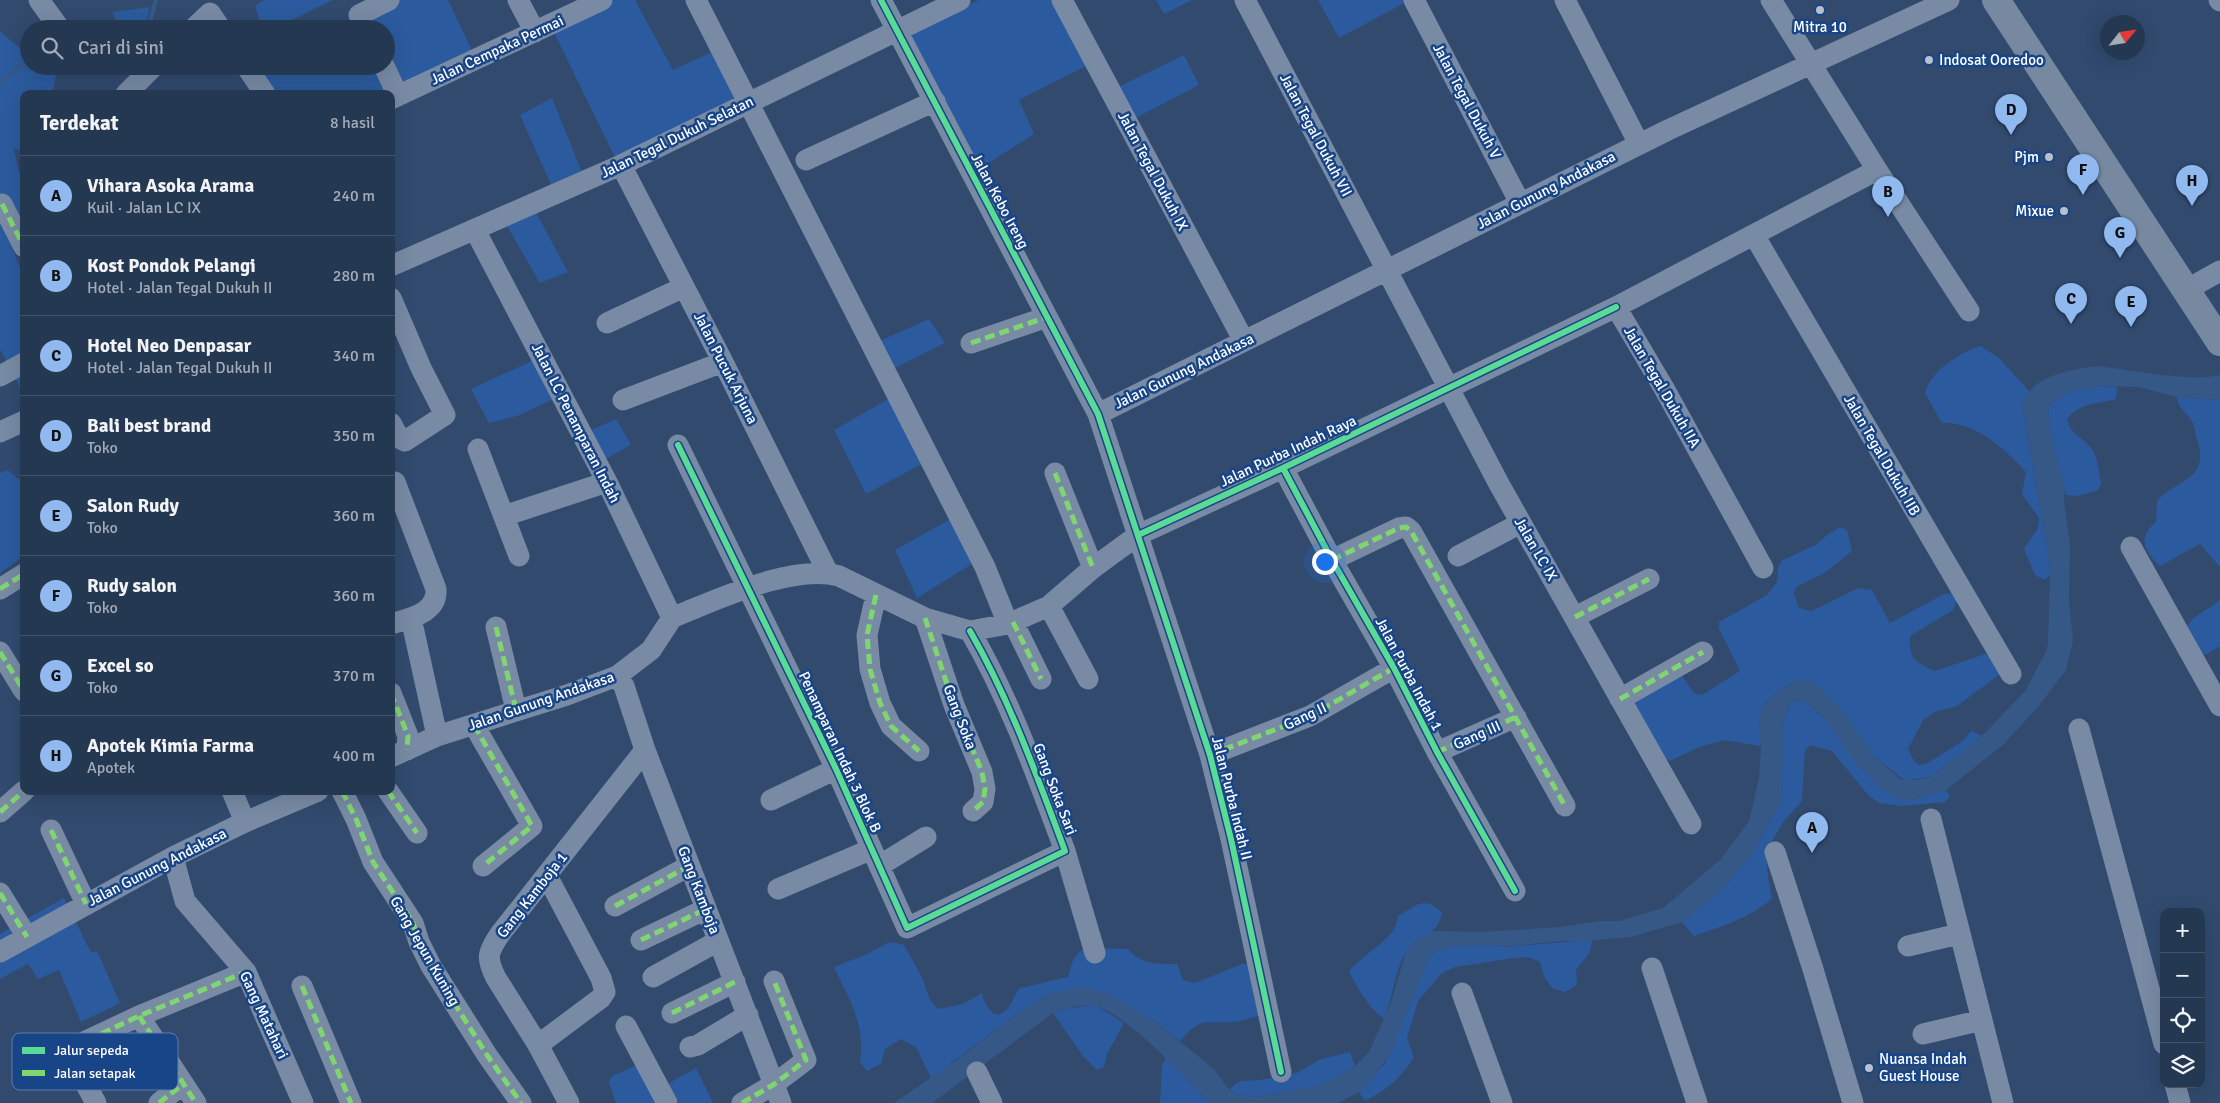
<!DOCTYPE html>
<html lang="id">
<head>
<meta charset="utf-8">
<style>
	:root { --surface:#253852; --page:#31435c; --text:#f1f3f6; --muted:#a3acb8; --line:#425269; --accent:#90b9f0 }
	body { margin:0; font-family:Signika,sans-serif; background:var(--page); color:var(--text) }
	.controls { position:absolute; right:15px; bottom:15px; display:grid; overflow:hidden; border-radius:10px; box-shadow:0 5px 20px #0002 }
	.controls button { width:45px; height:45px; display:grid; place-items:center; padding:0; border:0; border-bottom:1px solid var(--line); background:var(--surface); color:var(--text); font:25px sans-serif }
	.compass { position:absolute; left:2100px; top:15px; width:45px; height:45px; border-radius:50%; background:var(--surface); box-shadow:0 5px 20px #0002; rotate:60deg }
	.you { position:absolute; left:1324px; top:561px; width:18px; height:18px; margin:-12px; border:4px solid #fff; border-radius:50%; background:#1a73e8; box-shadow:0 0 0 8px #1a73e833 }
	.badge { display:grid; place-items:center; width:32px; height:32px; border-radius:50%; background:var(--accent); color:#111; font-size:16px; font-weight:700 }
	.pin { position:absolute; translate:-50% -41px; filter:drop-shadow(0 1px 2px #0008) }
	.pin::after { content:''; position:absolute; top:26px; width:18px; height:15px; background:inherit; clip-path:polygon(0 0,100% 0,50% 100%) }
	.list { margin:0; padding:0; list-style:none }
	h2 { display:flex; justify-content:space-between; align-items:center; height:65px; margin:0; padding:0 20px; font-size:21px }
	h2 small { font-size:16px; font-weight:400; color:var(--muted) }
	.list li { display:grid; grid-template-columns:32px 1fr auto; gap:15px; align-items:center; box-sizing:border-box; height:80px; padding:0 20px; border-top:1px solid var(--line) }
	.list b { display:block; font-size:19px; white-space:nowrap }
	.list p { margin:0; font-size:16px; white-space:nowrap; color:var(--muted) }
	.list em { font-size:16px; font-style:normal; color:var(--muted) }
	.icon { flex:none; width:28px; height:28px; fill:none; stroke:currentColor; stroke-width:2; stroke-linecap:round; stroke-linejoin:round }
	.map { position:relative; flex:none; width:2220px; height:1103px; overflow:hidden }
	.search { position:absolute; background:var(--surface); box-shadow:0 5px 20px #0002; left:20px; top:20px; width:375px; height:55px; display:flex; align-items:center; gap:12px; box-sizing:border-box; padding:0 18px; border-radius:28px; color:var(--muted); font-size:19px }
	.panel { position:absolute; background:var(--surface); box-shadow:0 5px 20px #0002; left:20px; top:90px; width:375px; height:705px; border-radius:10px }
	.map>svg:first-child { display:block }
</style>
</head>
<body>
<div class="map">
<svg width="2220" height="1103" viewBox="0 0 2220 1103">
	<rect width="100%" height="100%" fill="#314a6e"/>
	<path fill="#2b5b9e" d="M264 0H333L273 29H263L255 6Z
		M385 0H448L475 57 389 94H264L252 76 272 66H386V29H350L361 23Z
		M600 0H635L673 70 716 50 750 111 620 168 550 24Z
		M979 0H1062L1094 62 1019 100 1034 134 971 174 896 38Z
		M1156 0H1192L1164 14Z
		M1318 0H1408V1L1339 38Z
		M150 7 144 29H121L112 12Z
		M0 31 29 56V66H58L52 94H24V152L14 148 18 169 24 182V246L13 250 24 278V396L0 349Z
		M1184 55 1199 85 1128 122 1110 91Z
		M552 98 586 182 557 198 520 115Z
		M533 207 568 272 540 283 503 219Z
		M929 319 945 343 887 372 873 344Z
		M1980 346 1998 357 2029 391 2022 403 2023 410 2048 552 2050 575 2044 580 2035 575 2024 549 2038 528 2039 518 2022 494 2026 472C2005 449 1975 421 1942 423L1925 393C1931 370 1960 353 1980 346Z
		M536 359 556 398 517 416 489 423 471 389Z
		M2102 386 2117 387 2116 399C2100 403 2075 404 2067 420 2071 435 2083 437 2091 448 2098 456 2099 473 2101 484L2098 490 2078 496 2066 495 2055 454 2048 415 2049 405 2066 393Z
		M897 394 929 460 866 494 834 430Z
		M2177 397 2220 400V567L2200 544 2160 566C2144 551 2137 537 2156 522L2157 501C2179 477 2210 481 2197 439 2195 434 2195 428 2193 423 2188 412 2180 413 2177 397Z
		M616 419 631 445 593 466 578 436Z
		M8 470 18 479 24 476V556L0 573V473Z
		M956 516 980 559 917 598 895 550Z
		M1840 527 1847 530 1852 551 1826 572 1796 587 1794 594 1799 607 1805 610 1812 611 1858 588 1872 590 1890 623 1944 594 1951 593 1958 599 1953 610 1910 636C1909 659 1915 662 1935 671L1985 654 1998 663 2001 669 1999 675 1957 706 1935 712 1923 720 1908 749 1914 761 1919 765 1926 764 1963 741 1971 731 1982 736 1932 776 1905 781 1874 756 1841 709 1799 680C1763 698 1757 705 1761 746L1724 740 1697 748 1670 761 1664 758 1633 705 1634 698 1682 676 1694 693 1702 695 1740 671 1719 629V622L1767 595 1777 582 1778 568 1781 561 1817 544 1827 535Z
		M2220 599V646L2207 654H2200L2187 628C2192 614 2211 610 2220 599Z
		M1796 700 1807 703 1912 800 1946 790 1950 796 1945 802 1900 806 1879 803 1868 795 1832 751 1810 745 1805 750 1802 801 1783 822 1766 852 1768 877 1772 899C1749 918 1721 927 1694 936L1682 922 1717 895 1754 851 1781 802 1783 744 1782 728 1790 703Z
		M64 898 91 953 97 951 120 1003 81 1022 59 970 38 979 28 964 0 979V934Z
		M1424 903 1431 904 1442 912C1439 936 1416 936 1405 954 1395 970 1393 999 1384 1018 1371 1012 1356 985 1349 972 1362 953 1397 940 1398 916L1416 905Z
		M1592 940 1590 952 1576 970 1577 985 1565 992 1552 988 1544 976 1540 962 1528 957 1514 958 1455 967 1442 973 1418 1001 1407 1038 1414 1057C1400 1079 1388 1089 1365 1101L1359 1092 1385 1063 1429 957C1441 942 1476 946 1495 945L1503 947Z
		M890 942 904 945C910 956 917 967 922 978 928 990 927 1001 939 1009L963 1004 982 993C984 1004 994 1024 1007 1009 1013 1003 1014 994 1020 988L1068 977C1073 962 1071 959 1084 948L1128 949C1142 965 1157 964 1177 964L1183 980 1195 983 1242 964H1250L1256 984 1253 995 1262 1015C1252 1017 1241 1022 1231 1022 1202 1024 1203 1016 1180 1041L1155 1021 1053 992 1017 1014 931 1078 916 1047 901 1039 885 1049 881 1064 867 1071 860 1062C866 1025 849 999 834 967L865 955Z
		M1090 1005 1097 1006 1124 1023 1107 1054 1104 1067 1097 1070 1083 1056 1053 1013 1066 1009Z
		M1350 1052 1355 1066 1322 1085 1256 1097 1238 1095 1229 1090 1235 1084 1242 1081 1261 1080 1297 1073 1321 1059Z
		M1166 1058 1210 1103H1160L1162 1065Z
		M635 1066 640 1068 660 1103H616L609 1082 612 1076Z
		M696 1068 713 1103H679L668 1085C671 1081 690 1072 696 1068Z"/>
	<path fill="#365887" d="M2098 366C2131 370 2188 382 2220 375V400L2177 397 2139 387 2102 386 2066 393 2049 405 2048 415 2055 454 2065 488 2064 502 2070 544 2069 602 2073 640 2066 670 2038 707 2004 744 1946 790 1912 800H1901L1882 789 1857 765 1824 718 1807 703 1796 700 1790 703 1782 728 1783 744 1781 802 1754 851 1717 895 1682 922 1631 937 1584 941H1561L1503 947 1495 945C1476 946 1441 942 1429 957L1390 1054 1368 1084 1359 1092 1338 1103H1210C1188 1080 1125 1012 1095 1006 1082 1003 1065 1009 1053 1013L932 1103H894L958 1059 1017 1014 1053 992 1086 987 1106 993 1155 1021 1214 1069 1229 1090 1238 1095 1256 1097 1322 1085 1355 1066 1369 1052 1390 1005 1406 952 1414 941 1433 931 1482 932 1560 927 1600 921H1620L1663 908 1721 859 1749 821 1759 778 1761 746 1759 724 1761 710 1774 693 1799 680 1813 681 1841 709 1874 756 1901 780H1917L1932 776 1982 736 2026 690 2047 649 2048 642 2050 575 2048 552 2022 403C2033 375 2072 369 2098 366Z"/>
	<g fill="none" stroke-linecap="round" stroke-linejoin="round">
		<path stroke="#365887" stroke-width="4.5" d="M148 29 156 0
			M0 82 29 60"/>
		<path stroke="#788aa4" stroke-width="21" d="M39 0 60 29
			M518 0 535 32
			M696 0 985 567 1008 624
			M881 0 1098 414 1210 755 1231 839 1281 1072
			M1062 0 1244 341
			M1245 0 1499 484 1691 824
			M1414 0 1520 203
			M1565 0 1639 144
			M1771 0 1877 170 1969 311
			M2219 0 2220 1
			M359 15 389 0
			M193 29 210 13 221 29
			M246 66 265 94
			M384 66 398 96
			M126 94 154 66
			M391 99 602 0
			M806 160 935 101
			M621 165 723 362 828 573
			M2 204 24 247
			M475 230 607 482 672 618
			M1754 235 2011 674
			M391 266 621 165 960 0
			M2186 290 2220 271
			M391 298 421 368 445 415 405 441 399 438 391 423
			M1616 307 1665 390 1763 568
			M607 323 684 287
			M971 343 1047 317
			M0 376 24 363
			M623 400 723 362
			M1098 414 1668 130 1949 0
			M0 432 24 421
			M678 445 836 769 907 928 1065 851C1037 776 1010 700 970 631
			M478 449 519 556
			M1283 468 1332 560 1394 668 1437 752 1515 891
			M1055 473 1093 568
			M504 516 607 482
			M2131 547 2220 706
			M1458 556 1521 523
			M1332 560 1399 528 1406 527 1411 531 1565 806
			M0 589 24 574
			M876 595 867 635 870 669 880 703 891 726 919 751
			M1049 606 1088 679
			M1575 617 1649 579
			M411 618 437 736
			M925 618 954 705 982 772 985 789 983 802 973 811
			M1013 622 1041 679
			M391 624C410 618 438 613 436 589L395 482
			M496 627 516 710
			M0 652 24 691
			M617 676 624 686 645 750 781 1103
			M391 693 408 736 407 750
			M1620 699 1703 652
			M474 725 532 826 483 866
			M2079 729 2164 1044
			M1437 752 1516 717
			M1210 755 1310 716 1394 668
			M391 757 437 736 567 695 617 676 651 650 672 618 681 614C723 597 794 564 839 576L925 618 970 631 1008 624 1049 606 1093 568 1138 535 1283 468 1616 307 1877 170
			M232 791 245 822
			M342 791 356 819 373 862 413 923 419 942 431 966 487 1055 521 1103
			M388 791 417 833
			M771 800 836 769
			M0 812 24 791
			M1931 819 2003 1103
			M51 830 86 904
			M1065 851 1095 953
			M1775 852 1812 966 1853 1103
			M173 857 185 901 246 972 303 1103
			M879 866 926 837
			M778 889 872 849
			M0 893 27 937
			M615 906 689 866
			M641 940 706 909
			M1908 946 1959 934
			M0 952 173 857 245 822 318 791
			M1652 968 1697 1103
			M653 977 718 941
			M302 986 351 1103
			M1462 993 1502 1103
			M672 1013 735 982
			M139 1016 196 1103
			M626 1026 667 1103
			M1923 1034 1982 1020
			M538 1045 601 998 605 992 601 978 547 876
			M690 1047 698 1045 748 1015
			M67 1050 96 1103
			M32 1062 67 1050 139 1016 246 972
			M977 1072 992 1103
			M2175 1084 2180 1103
			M159 1103 183 1084
			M569 1103 538 1045 496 978C486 958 487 953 500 934L645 750
			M742 1103 773 1085 806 1060 774 981"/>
		<path stroke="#7788a1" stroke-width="28" d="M1996 0 2220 342"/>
		<path stroke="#7fd670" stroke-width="5" stroke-dasharray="10 5" stroke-linecap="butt" d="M2 204 24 247
			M971 343 1047 317
			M1055 473 1093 568
			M1332 560 1399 528 1406 527 1411 531 1565 806
			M0 589 24 574
			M876 595 867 635 870 669 880 703 891 726 919 751
			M1575 617 1649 579
			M925 618 954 705 982 772 985 789 983 802 973 811
			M1013 622 1041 679
			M496 627 516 710
			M0 652 24 691
			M391 693 408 736 407 750
			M1620 699 1703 652
			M474 725 532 826 483 866
			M1437 752 1516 717
			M1210 755 1310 716 1394 668
			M342 791 356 819 373 862 413 923 419 942 431 966 487 1055 521 1103
			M388 791 417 833
			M0 812 24 791
			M51 830 86 904
			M0 893 27 937
			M615 906 689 866
			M641 940 706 909
			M302 986 351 1103
			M672 1013 735 982
			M139 1016 196 1103
			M32 1062 67 1050 139 1016 246 972
			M159 1103 183 1084
			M742 1103 773 1085 806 1060 774 981"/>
		<defs>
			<path id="cycleway" d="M881 0 1098 414 1210 755 1231 839 1281 1072
				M678 445 836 769 907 928 1065 851C1037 776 1010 700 970 631
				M1283 468 1332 560 1394 668 1437 752 1515 891
				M1138 535 1283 468 1616 307"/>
		</defs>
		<use href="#cycleway" stroke="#184587" stroke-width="9"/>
		<use href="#cycleway" stroke="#5adb95" stroke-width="6"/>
	</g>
	<g fill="#b7c0cc" stroke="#184587" stroke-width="2">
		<circle cx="1820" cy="10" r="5"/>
		<circle cx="1929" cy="60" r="5"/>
		<circle cx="2049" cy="157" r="5"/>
		<circle cx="2064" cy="211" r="5"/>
		<circle cx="1869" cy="1068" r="5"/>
	</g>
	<g text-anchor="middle" stroke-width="5" stroke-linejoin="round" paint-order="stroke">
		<g font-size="15" fill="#fff" stroke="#184587" text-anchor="start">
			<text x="1820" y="32" text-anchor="middle">Mitra 10</text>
			<text x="1939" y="65">Indosat Ooredoo</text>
			<text x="2039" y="162" text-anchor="end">Pjm</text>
			<text x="2054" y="216" text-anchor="end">Mixue</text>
			<text x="1879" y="1064">Nuansa Indah<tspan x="1879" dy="17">Guest House</tspan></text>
		</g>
		<g font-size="15" fill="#fff" stroke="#184587">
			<text transform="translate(497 50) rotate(-25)" y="5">Jalan Cempaka Permai</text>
			<text transform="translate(1467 101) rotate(62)" y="5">Jalan Tegal Dukuh V</text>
			<text transform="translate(1316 135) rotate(62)" y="5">Jalan Tegal Dukuh VII</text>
			<text transform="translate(677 137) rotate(-26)" y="5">Jalan Tegal Dukuh Selatan</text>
			<text transform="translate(1153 171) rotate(62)" y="5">Jalan Tegal Dukuh IX</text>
			<text transform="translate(1546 190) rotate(-27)" y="5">Jalan Gunung Andakasa</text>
			<text transform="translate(1000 201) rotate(62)" y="5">Jalan Kebo Ireng</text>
			<text transform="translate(726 368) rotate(63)" y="5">Jalan Pucuk Arjuna</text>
			<text transform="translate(1184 371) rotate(-26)" y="5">Jalan Gunung Andakasa</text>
			<text transform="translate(1662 387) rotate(60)" y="5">Jalan Tegal Dukuh IIA</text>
			<text transform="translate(576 423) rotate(63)" y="5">Jalan LC Penamparan Indah</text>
			<text transform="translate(1288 451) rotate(-25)" y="5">Jalan Purba Indah Raya</text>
			<text transform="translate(1882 455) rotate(60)" y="5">Jalan Tegal Dukuh IIB</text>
			<text transform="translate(1536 549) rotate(60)" y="5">Jalan LC IX</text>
			<text transform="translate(1409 674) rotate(62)" y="5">Jalan Purba Indah 1</text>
			<text transform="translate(541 701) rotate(-19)" y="5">Jalan Gunung Andakasa</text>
			<text transform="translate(1305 716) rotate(-25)" y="5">Gang II</text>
			<text transform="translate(960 717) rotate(69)" y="5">Gang Soka</text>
			<text transform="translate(1477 735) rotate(-24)" y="5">Gang III</text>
			<text transform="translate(840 752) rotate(65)" y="5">Penamparan Indah 3 Blok B</text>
			<text transform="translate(1055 789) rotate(69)" y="5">Gang Soka Sari</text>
			<text transform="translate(1232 798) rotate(76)" y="5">Jalan Purba Indah II</text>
			<text transform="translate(157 867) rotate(-27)" y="5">Jalan Gunung Andakasa</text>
			<text transform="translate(699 890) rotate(69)" y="5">Gang Kamboja</text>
			<text transform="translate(532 895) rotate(-52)" y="5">Gang Kamboja 1</text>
			<text transform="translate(425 951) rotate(60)" y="5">Gang Jepun Kuning</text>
			<text transform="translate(264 1015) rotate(65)" y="5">Gang Matahari</text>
		</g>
	</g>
	<rect x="12" y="1033" width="166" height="57" rx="8" fill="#184587" stroke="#5d7dab" stroke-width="1"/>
	<rect x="22" y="1047" width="23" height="7" fill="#5adb95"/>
	<rect x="22" y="1070" width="23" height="6" fill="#7fd670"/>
	<g font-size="14" fill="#fff">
		<text x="54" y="1055">Jalur sepeda</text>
		<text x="54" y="1078">Jalan setapak</text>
	</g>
</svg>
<div class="controls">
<button>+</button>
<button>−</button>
<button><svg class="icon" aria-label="locate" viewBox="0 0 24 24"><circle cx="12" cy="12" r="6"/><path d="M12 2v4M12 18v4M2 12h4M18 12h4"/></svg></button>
<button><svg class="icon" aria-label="layers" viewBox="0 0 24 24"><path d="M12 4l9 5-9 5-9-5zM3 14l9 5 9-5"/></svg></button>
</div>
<svg class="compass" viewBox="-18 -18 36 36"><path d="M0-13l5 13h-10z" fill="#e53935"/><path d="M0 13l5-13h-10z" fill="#a3acb8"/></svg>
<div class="you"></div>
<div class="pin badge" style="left:1812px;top:853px">A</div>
<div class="pin badge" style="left:1888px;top:217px">B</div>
<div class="pin badge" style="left:2071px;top:324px">C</div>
<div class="pin badge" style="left:2011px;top:135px">D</div>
<div class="pin badge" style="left:2131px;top:327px">E</div>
<div class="pin badge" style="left:2083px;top:195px">F</div>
<div class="pin badge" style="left:2120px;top:258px">G</div>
<div class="pin badge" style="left:2192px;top:206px">H</div>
<div class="search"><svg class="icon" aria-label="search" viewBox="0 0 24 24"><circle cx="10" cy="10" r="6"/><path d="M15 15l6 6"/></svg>Cari di sini</div>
<section class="panel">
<h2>Terdekat<small>8 hasil</small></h2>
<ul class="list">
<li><span class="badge">A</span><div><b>Vihara Asoka Arama</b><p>Kuil · Jalan LC IX</p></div><em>240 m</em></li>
<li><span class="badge">B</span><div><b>Kost Pondok Pelangi</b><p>Hotel · Jalan Tegal Dukuh II</p></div><em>280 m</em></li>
<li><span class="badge">C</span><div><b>Hotel Neo Denpasar</b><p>Hotel · Jalan Tegal Dukuh II</p></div><em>340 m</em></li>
<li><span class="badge">D</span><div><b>Bali best brand</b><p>Toko</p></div><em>350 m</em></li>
<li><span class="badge">E</span><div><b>Salon Rudy</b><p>Toko</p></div><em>360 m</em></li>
<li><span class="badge">F</span><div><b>Rudy salon</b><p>Toko</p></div><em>360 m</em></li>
<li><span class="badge">G</span><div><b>Excel so</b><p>Toko</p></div><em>370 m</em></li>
<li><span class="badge">H</span><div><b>Apotek Kimia Farma</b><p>Apotek</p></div><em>400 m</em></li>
</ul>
</section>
</div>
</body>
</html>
